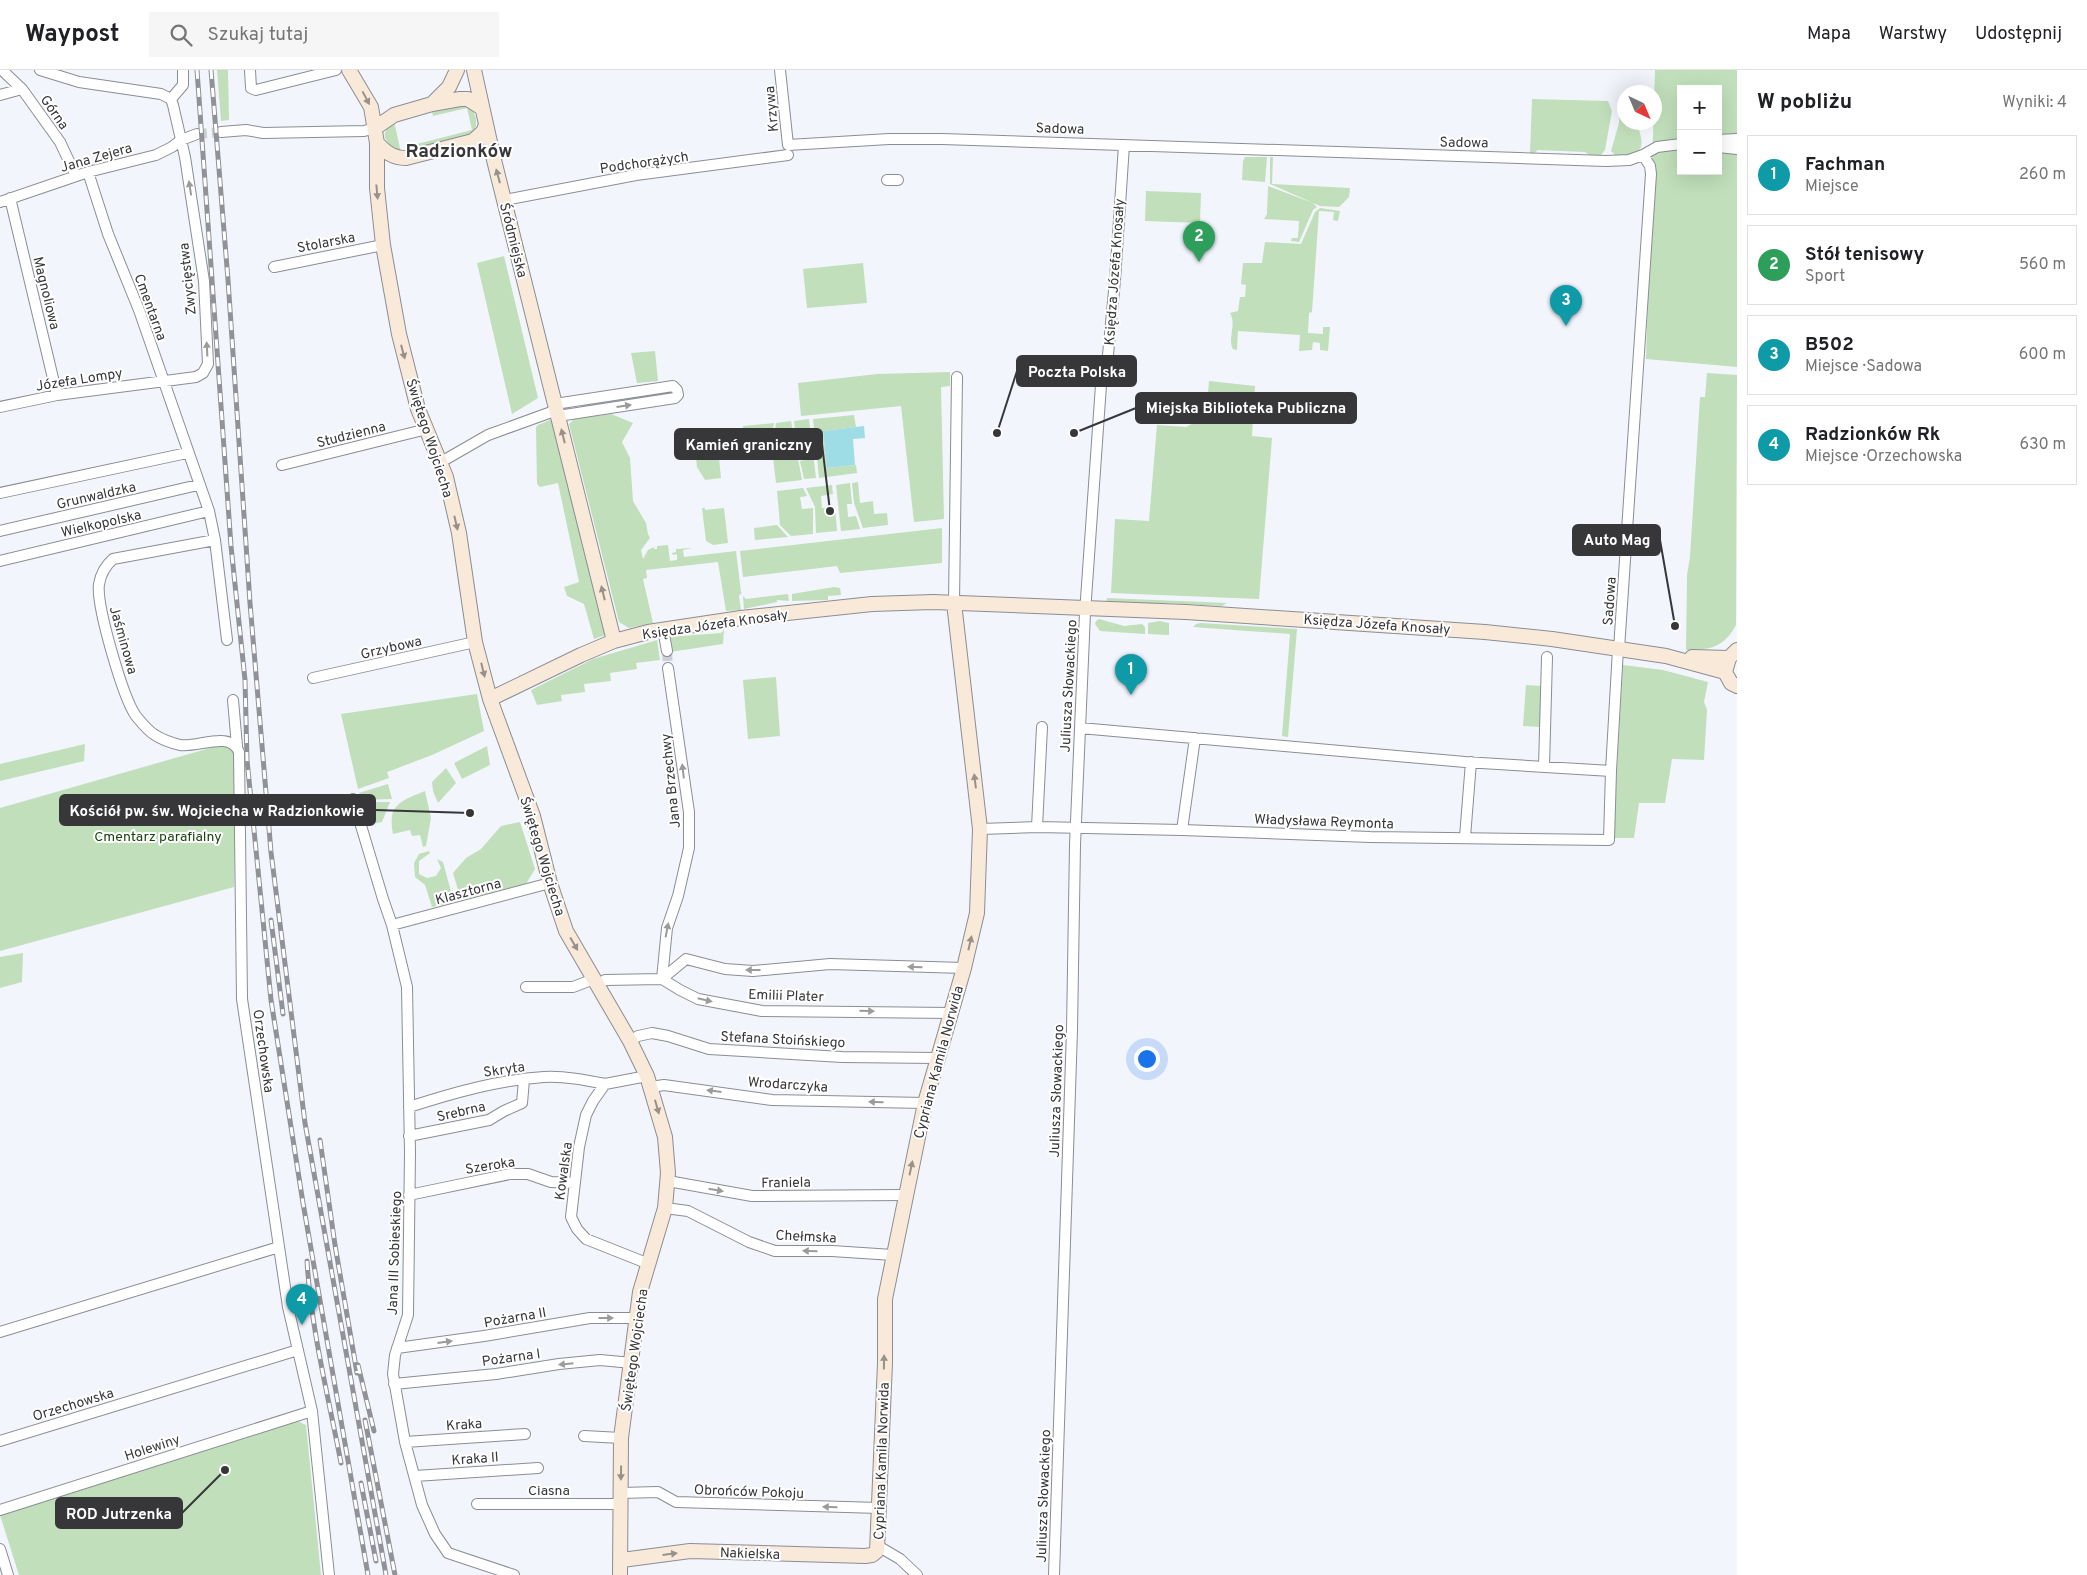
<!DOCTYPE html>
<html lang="pl">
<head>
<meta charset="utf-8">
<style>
	:root { --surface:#fff; --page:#f6f6f6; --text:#202124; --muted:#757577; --line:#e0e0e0; --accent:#1a73e8 }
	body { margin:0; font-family:Overpass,sans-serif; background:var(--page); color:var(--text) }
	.controls { position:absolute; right:15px; top:15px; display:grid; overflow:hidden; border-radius:0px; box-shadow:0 5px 20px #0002 }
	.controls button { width:45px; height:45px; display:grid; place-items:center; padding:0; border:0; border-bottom:1px solid var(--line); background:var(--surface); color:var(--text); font:25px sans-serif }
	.compass { position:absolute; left:1617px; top:15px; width:45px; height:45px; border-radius:50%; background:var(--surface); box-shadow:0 5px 20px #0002; rotate:136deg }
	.you { position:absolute; left:1146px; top:988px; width:18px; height:18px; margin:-12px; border:4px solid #fff; border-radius:50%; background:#1a73e8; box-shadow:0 0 0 8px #1a73e833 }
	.badge { display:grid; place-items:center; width:32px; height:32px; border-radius:50%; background:var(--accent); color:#fff; font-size:16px; font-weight:700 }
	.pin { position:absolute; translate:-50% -41px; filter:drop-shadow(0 1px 2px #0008) }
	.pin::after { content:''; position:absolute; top:26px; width:18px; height:15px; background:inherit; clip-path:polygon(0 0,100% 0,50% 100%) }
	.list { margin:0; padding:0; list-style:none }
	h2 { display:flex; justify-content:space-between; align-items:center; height:65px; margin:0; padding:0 20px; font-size:21px }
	h2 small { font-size:16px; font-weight:400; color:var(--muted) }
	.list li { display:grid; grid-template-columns:32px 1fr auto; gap:15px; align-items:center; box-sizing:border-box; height:80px; margin:0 10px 10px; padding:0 10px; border:1px solid var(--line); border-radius:0px }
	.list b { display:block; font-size:19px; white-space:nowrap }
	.list p { margin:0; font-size:16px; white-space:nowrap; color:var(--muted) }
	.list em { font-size:16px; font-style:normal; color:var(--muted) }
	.icon { flex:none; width:28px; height:28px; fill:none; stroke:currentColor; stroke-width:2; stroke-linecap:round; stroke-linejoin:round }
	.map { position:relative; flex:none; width:1737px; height:1505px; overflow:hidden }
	header { display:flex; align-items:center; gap:30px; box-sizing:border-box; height:70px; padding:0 25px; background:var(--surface); border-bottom:1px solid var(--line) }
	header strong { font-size:24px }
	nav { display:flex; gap:28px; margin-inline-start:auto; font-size:18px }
	.search { width:350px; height:45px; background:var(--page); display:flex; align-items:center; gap:12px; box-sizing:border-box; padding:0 18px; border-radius:0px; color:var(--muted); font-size:19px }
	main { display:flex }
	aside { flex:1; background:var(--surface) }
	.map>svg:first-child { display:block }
</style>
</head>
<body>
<header>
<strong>Waypost</strong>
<div class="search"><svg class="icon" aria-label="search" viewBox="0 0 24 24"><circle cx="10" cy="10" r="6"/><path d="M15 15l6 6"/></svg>Szukaj tutaj</div>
<nav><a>Mapa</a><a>Warstwy</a><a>Udostępnij</a></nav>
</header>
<main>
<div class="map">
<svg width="1737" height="1505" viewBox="0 0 1737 1505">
	<rect width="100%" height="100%" fill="#f3f5fd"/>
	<path fill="#c0dfba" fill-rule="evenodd" d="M217 0H228L229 50 221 51Z
		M1655 0H1737V297L1646 289ZM1681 19H1718V101H1681Z
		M1532 29 1608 31 1612 41 1605 80 1601 85H1589L1585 82 1538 80 1534 83H1530Z
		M1624 31V52L1637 53C1645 79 1645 83 1616 86L1611 81 1619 53 1620 32Z
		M460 34 470 35C478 48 479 57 469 68L407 83 405 77 472 60 467 38 433 46 432 42Z
		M394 51 401 83C386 74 377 65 394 51Z
		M1245 87H1267L1265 112 1242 110 1243 91Z
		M1270 87H1273L1272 114 1350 118 1349 127 1339 137 1320 136 1270 114Z
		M1268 116 1313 133 1317 137 1313 140 1299 172 1291 171 1292 168H1298L1299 151 1264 149 1267 144Z
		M1146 121 1201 123 1200 153 1145 151Z
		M1320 138 1340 141 1338 151 1333 150 1334 142 1319 141 1312 242 1309 243 1308 263 1323 264V257H1330L1328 281 1320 280V273L1313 272 1312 280 1299 281 1300 265 1238 261 1237 280 1233 279C1227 269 1237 254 1230 243L1238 241 1240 227H1245L1246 215 1241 214 1243 193H1262L1265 172 1301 174 1315 142Z
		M504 186 538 328 512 344 477 193Z
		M863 193 867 233 807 238 803 199Z
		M655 281 658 311 637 313 631 283Z
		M950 302V316L941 317 944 449 914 452 901 336 801 346 798 313 877 304Z
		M1707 303 1737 305 1736 555C1724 578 1709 580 1686 580L1687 505 1690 487 1700 327H1705Z
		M1209 311 1255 316 1252 366 1272 368 1259 529 1111 523 1115 449 1149 451 1157 355 1186 357 1206 346Z
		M611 344 633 353 622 372 630 388 633 431 646 453 648 464 650 468 641 480 643 489 648 480 654 477V479H657V476L668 475 670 491 677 490V484L673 485 672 483 676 482V479L693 478 683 480 684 487 736 481 741 522H742L739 526 741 540 726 541 718 492 646 500 647 508 643 509 653 553 629 558 619 552 569 354 574 349Z
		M854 345 856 357 823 361 827 398 856 395 857 403 819 408 813 349Z
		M809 349 816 408 804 409 800 391 809 389 808 377 797 378 794 351Z
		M550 350 555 351 605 565 594 569 584 534 567 526 564 517 579 512 558 413 540 417 537 414 536 357 538 355Z
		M791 351 802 410 776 413 772 379 776 353Z
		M774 353 770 379 745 382 743 356Z
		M716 358 721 408 705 410 697 397 693 361Z
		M858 412 860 433 873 431 874 444 887 443 888 455 863 458 854 433 852 413Z
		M850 413 852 434H847L848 447 856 446 860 459 841 461 836 415Z
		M832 415 833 424 821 426 822 438 835 437 837 461 816 463 815 437 806 418Z
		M803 418 807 426 800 427 802 439 813 438V464L791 466 780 455 777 421Z
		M702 438H705V440L724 438 728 473 713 475 706 471Z
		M777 455 788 467 755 470 754 458Z
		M942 458V493L840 503 837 496 743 507 740 481Z
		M834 517 840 518 841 525 828 526V530L792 531V524Z
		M788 524 789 531 777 530V532L744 539 743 526 746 529Z
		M1107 528 1227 533 1222 536 1163 533H1106Z
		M1099 549 1124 556 1142 554 1145 557V564L1100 561 1095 554 1096 551Z
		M1160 551 1169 553V565L1148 564V553Z
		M1201 553 1297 559 1288 667 1282 666 1290 564 1193 557 1196 554Z
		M724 560 723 574 670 582 669 567 721 563Z
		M657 570 660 590 636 593 637 599 610 603 611 611 584 614 585 622 561 625 562 631 537 635 531 620 593 589Z
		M1623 595 1663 600 1708 612 1704 632 1707 640 1704 690 1672 689 1665 733H1639L1634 768H1613Z
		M776 607 780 666 748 669 743 610Z
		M1526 615 1542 616 1540 657 1523 656Z
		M477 624 484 661 432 685 390 701 387 702 389 708 358 719 341 644Z
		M85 674 84 691 0 711V694Z
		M224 674 236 680 234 817 0 881V738Z
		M487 676 490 695 462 709 454 693Z
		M446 698 456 713 438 733 433 721 432 712Z
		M388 714 392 729 361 730 359 723Z
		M425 721 431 748 426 776 423 777 420 765 412 766 410 760 393 764C387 734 401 731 425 721Z
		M366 732H390L382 752 372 754 368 741H363L362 734Z
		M520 752 535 799 526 814 461 830 453 803 466 788 481 779 501 756Z
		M429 781 430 783 419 791V804L427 808 436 806 441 798 437 789 443 792 453 829 449 834 432 837 425 815 415 807 414 793 419 784Z
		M23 883 22 912 0 918V887Z
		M295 1350 306 1355 321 1505H19L0 1445Z"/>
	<path fill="#9edde5" d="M864 356 865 368 853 369 855 395 827 398 823 361Z"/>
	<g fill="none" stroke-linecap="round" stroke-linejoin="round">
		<path stroke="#cdcfd6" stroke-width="10" stroke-dasharray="10 5" stroke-linecap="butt" d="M197 64 221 62
			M667 581 668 598"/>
		<defs>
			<path id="street" d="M2 0 22 19 60 72 76 106
				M250 0 251 18 256 20 336 0
				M780 0 788 75 889 69H942L1606 91 1629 90 1643 85 1650 96 1651 104 1619 579
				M0 25 22 19
				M171 29 183 15V0
				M221 62 246 60 263 63 364 61 375 58
				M1718 70 1737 69
				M1718 77 1737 79
				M1643 85 1657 77 1681 74
				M88 102 108 164 139 240 209 441 215 470 227 570
				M887 110H898
				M10 128 57 325
				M505 130 636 105 788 85
				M0 132 88 102 156 85 172 77 181 70 197 64
				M274 197 383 175
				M555 334 673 316 677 320 678 325 675 328 558 346
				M0 337 57 325 196 307 203 303 208 294 204 211 185 87 173 35 171 29 161 24 79 12 40 0
				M441 392 488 365 557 340
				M282 395 427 359
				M0 423 187 383
				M0 461 198 415
				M215 470 113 489C105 496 101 503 99 514 96 535 123 628 136 646 141 652 148 661 155 665 161 669 172 673 180 675 198 678 230 660 239 682L242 929 288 1237 312 1341 329 1505
				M0 491 209 441
				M954 533 957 307
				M663 559 667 581
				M313 608 475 572
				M233 630 237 676
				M1080 658 1465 692 1611 701
				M1544 697 1547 587
				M353 729 383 829 392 855 407 917 410 1082 408 1245 395 1285 393 1304 405 1372 422 1435 435 1464 448 1483 514 1505
				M1037 757 1042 657
				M980 759 1037 757 1182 760 1195 668
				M1182 760 1370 767 1609 770 1611 701 1618 579
				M1465 767 1471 692
				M392 855 550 813
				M662 909 667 858 678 826 689 778V742L668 598
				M662 909 686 889 725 899 753 901 830 894 964 898
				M597 915 605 910 662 909 680 920 698 929 762 941 951 943
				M526 917H573L594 909
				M630 971 638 966 652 963 668 966 709 979 842 987 938 988
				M647 1006 605 1014 593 1031 586 1045 579 1077 571 1147 577 1159 586 1169 649 1194
				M651 1017 664 1015 772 1030 925 1033
				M409 1037C453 1023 497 1010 544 1007 565 1006 585 1010 605 1014
				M409 1066 489 1050 504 1041 522 1033 524 1010
				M668 1111 752 1126 906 1125
				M409 1125 510 1104H528L551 1112 575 1113
				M665 1138 688 1141 749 1172 775 1181H832L893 1185
				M0 1262 279 1177
				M397 1278 484 1266 590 1248H637
				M394 1314 496 1304 559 1294 600 1290 632 1293
				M584 1366 621 1368
				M0 1371 298 1280
				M405 1372 525 1364
				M415 1406 538 1398
				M621 1423 658 1422 676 1432 879 1438
				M477 1434H621
				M0 1440 312 1341
				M878 1476 900 1489 917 1505
				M0 1479 8 1505
				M1054 1505 1072 960 1075 775 1085 543 1101 315 1108 285 1115 210 1124 75"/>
			<path id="secondary" d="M349 0 371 37 377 73V118L383 175 399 264 418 339 446 407 459 463 475 572 490 629 533 746 550 813 566 861 630 971 647 1006 665 1067 668 1103 665 1138 640 1222 621 1368 620 1505
				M474 0 494 90 614 571
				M432 34 449 17 457 0
				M375 58 394 45 432 34 460 29H468L482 38
				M377 73C385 82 393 88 406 88L473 71 483 62 486 55
				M1737 580 1729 588 1725 602 1731 613 1737 616
				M1692 587 1729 588
				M490 629 581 585 614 571 648 562 741 548 872 534 933 532 1186 542 1485 562 1552 569 1666 586 1725 602
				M622 1490 690 1481 865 1486 872 1485 877 1481 885 1293V1229L925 1033 964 898 977 843 980 759 954 533"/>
		</defs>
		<use href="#street" stroke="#8b8d94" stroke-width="12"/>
		<use href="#secondary" stroke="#8b8d94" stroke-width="16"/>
		<use href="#street" stroke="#fff" stroke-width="10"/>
		<use href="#secondary" stroke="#f9e9d9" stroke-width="14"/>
		<defs>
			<path id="rail" d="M197 0 231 476 245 610 247 690 271 930 303 1133 368 1505
				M211 0 228 210 250 533 271 782 305 1053 386 1505
				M271 850 283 944
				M320 1070 335 1175 357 1303
				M307 1191C311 1259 328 1325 341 1393
				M358 1295 374 1361
				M365 1350 395 1505
				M361 1413 376 1491"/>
		</defs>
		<use href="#rail" stroke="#919297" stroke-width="5"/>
		<use href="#rail" stroke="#fff" stroke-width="3" stroke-dasharray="9" stroke-linecap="butt"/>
	</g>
	<defs><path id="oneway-solid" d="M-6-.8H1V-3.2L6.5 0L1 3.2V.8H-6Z" transform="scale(1.25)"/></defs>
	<g fill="#98908a">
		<use href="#oneway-solid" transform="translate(366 28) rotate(62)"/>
		<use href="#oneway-solid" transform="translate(498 106) rotate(-105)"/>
		<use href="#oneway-solid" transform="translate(377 122) rotate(85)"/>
		<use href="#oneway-solid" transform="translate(403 282) rotate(75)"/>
		<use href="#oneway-solid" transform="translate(563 366) rotate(-104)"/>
		<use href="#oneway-solid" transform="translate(456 453) rotate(77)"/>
		<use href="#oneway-solid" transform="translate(603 523) rotate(-104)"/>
		<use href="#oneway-solid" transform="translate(483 600) rotate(76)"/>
		<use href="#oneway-solid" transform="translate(975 711) rotate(-97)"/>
		<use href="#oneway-solid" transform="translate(970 873) rotate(-77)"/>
		<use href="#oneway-solid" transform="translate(574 874) rotate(60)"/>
		<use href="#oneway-solid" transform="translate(657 1037) rotate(74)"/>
		<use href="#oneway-solid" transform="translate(911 1098) rotate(-78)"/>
		<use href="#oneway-solid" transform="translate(884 1292) rotate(-89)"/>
		<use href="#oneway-solid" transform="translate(621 1403) rotate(91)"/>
		<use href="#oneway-solid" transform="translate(670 1484) rotate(-7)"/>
	</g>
	<g fill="#9b9b9c">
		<use href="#oneway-solid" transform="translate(190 118) rotate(-99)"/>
		<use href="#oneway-solid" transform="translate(207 279) rotate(-93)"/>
		<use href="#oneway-solid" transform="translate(624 336) rotate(-8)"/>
		<use href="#oneway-solid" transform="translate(683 701) rotate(-97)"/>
		<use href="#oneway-solid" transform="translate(667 860) rotate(-79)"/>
		<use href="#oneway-solid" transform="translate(915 897) rotate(-179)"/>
		<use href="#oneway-solid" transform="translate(753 900) rotate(180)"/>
		<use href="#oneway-solid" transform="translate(705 930) rotate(13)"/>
		<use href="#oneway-solid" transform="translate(867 941) rotate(1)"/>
		<use href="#oneway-solid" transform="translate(714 1021) rotate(-173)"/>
		<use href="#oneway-solid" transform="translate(876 1032) rotate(-179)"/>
		<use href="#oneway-solid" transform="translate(716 1120) rotate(10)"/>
		<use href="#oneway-solid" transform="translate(810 1181) rotate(-179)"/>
		<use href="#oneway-solid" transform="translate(606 1248)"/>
		<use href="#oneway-solid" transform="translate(445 1272) rotate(-8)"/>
		<use href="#oneway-solid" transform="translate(566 1294) rotate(174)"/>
		<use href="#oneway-solid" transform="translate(830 1437) rotate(-178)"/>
	</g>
	<g text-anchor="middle" stroke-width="4" stroke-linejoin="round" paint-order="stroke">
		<g font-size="14" fill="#37373a" stroke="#fff">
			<text transform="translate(771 39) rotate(-95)" y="5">Krzywa</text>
			<text transform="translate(55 42) rotate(55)" y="5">Górna</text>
			<text transform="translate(1060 58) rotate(2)" y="5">Sadowa</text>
			<text transform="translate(1464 72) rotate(1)" y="5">Sadowa</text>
			<text transform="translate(96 87) rotate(-16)" y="5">Jana Zejera</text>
			<text transform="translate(644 92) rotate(-8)" y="5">Podchorążych</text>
			<text transform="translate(514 170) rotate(76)" y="5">Śródmiejska</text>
			<text transform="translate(326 172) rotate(-11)" y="5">Stolarska</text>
			<text transform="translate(1114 202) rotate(-86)" y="5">Księdza Józefa Knosały</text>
			<text transform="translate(187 209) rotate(-96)" y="5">Zwycięstwa</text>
			<text transform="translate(47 223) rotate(76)" y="5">Magnoliowa</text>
			<text transform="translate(151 237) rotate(70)" y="5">Cmentarna</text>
			<text transform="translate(79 309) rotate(-9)" y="5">Józefa Lompy</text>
			<text transform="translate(351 364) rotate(-14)" y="5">Studzienna</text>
			<text transform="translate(430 368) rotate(72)" y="5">Świętego Wojciecha</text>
			<text transform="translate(96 425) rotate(-13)" y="5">Grunwaldzka</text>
			<text transform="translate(101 453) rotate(-13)" y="5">Wielkopolska</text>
			<text transform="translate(1609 531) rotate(-86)" y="5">Sadowa</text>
			<text transform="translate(715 554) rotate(-8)" y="5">Księdza Józefa Knosały</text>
			<text transform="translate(1377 554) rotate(4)" y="5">Księdza Józefa Knosały</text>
			<text transform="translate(124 570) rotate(74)" y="5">Jaśminowa</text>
			<text transform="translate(391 577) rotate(-13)" y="5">Grzybowa</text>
			<text transform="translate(1068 616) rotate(-87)" y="5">Juliusza Słowackiego</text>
			<text transform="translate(670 711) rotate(-96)" y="5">Jana Brzechwy</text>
			<text transform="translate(1324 751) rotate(2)" y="5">Władysława Reymonta</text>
			<text transform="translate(543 786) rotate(73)" y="5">Świętego Wojciecha</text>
			<text transform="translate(468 821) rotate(-15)" y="5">Klasztorna</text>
			<text transform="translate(786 925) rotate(2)" y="5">Emilii Plater</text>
			<text transform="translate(783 969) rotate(3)" y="5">Stefana Stoińskiego</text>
			<text transform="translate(264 981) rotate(82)" y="5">Orzechowska</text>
			<text transform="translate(938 992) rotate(-75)" y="5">Cypriana Kamila Norwida</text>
			<text transform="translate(504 999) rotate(-8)" y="5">Skryta</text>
			<text transform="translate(788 1014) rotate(4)" y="5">Wrodarczyka</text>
			<text transform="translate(1056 1021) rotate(-88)" y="5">Juliusza Słowackiego</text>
			<text transform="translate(461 1041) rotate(-13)" y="5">Srebrna</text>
			<text transform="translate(490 1095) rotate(-9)" y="5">Szeroka</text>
			<text transform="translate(563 1101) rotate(-82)" y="5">Kowalska</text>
			<text transform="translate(786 1112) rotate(-1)" y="5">Franiela</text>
			<text transform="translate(806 1166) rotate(3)" y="5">Chełmska</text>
			<text transform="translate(394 1183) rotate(-88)" y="5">Jana III Sobieskiego</text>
			<text transform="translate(515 1247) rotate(-10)" y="5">Pożarna II</text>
			<text transform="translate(634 1280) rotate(-82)" y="5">Świętego Wojciecha</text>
			<text transform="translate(511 1287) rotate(-8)" y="5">Pożarna I</text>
			<text transform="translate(73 1334) rotate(-17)" y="5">Orzechowska</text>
			<text transform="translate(464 1354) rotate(-4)" y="5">Kraka</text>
			<text transform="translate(152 1377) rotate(-18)" y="5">Holewiny</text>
			<text transform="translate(475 1388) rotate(-4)" y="5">Kraka II</text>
			<text transform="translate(881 1391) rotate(-88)" y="5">Cypriana Kamila Norwida</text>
			<text x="549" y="1425">Ciasna</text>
			<text transform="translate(749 1421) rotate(2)" y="5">Obrońców Pokoju</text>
			<text transform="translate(1043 1426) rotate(-88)" y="5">Juliusza Słowackiego</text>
			<text transform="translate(750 1483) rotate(2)" y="5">Nakielska</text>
		</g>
		<g font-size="14" fill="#184410" stroke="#fff">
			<text x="158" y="771">Cmentarz parafialny</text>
		</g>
		<g font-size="19" font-weight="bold" fill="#37373a" stroke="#fff">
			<text x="459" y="87">Radzionków</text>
		</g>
	</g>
	<path fill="none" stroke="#37373a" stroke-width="2" d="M997 363L1017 301M1074 363L1136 338M830 441L822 374M1675 556L1660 470M470 743L375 740M225 1400L182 1443"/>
	<g fill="#37373a" stroke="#fff" stroke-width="2">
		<circle cx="997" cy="363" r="5"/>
		<circle cx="1074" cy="363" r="5"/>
		<circle cx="830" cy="441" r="5"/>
		<circle cx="1675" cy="556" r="5"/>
		<circle cx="470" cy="743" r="5"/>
		<circle cx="225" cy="1400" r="5"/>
	</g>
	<g fill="#37373a" stroke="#37373a" stroke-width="2">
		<rect x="1017" y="286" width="119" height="30" rx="5"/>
		<rect x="1136" y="323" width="220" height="30" rx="5"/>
		<rect x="675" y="359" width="147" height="30" rx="5"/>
		<rect x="1573" y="455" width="87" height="30" rx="5"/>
		<rect x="60" y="725" width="315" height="30" rx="5"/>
		<rect x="56" y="1428" width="126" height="30" rx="5"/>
	</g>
	<g font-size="15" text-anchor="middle" font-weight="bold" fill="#fff">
		<text x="1077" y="307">Poczta Polska</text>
		<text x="1246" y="343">Miejska Biblioteka Publiczna</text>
		<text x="749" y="380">Kamień graniczny</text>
		<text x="1617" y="475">Auto Mag</text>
		<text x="217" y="746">Kościół pw. św. Wojciecha w Radzionkowie</text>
		<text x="119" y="1449">ROD Jutrzenka</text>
	</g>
</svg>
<div class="controls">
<button>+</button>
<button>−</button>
</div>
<svg class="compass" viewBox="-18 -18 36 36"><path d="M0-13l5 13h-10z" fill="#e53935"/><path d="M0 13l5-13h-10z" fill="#757577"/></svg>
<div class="you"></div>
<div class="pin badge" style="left:1131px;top:625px;background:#0f9aa8">1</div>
<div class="pin badge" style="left:1199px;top:192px;background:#2e9e5b">2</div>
<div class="pin badge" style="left:1566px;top:256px;background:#0f9aa8">3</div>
<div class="pin badge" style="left:302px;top:1255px;background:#0f9aa8">4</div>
</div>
<aside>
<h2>W pobliżu<small>Wyniki: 4</small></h2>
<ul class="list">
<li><span class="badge" style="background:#0f9aa8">1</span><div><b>Fachman</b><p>Miejsce</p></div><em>260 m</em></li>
<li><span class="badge" style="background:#2e9e5b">2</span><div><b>Stół tenisowy</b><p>Sport</p></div><em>560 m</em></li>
<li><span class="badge" style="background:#0f9aa8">3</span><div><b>B502</b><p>Miejsce · Sadowa</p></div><em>600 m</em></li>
<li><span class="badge" style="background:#0f9aa8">4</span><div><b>Radzionków Rk</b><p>Miejsce · Orzechowska</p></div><em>630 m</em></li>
</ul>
</aside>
</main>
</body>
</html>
